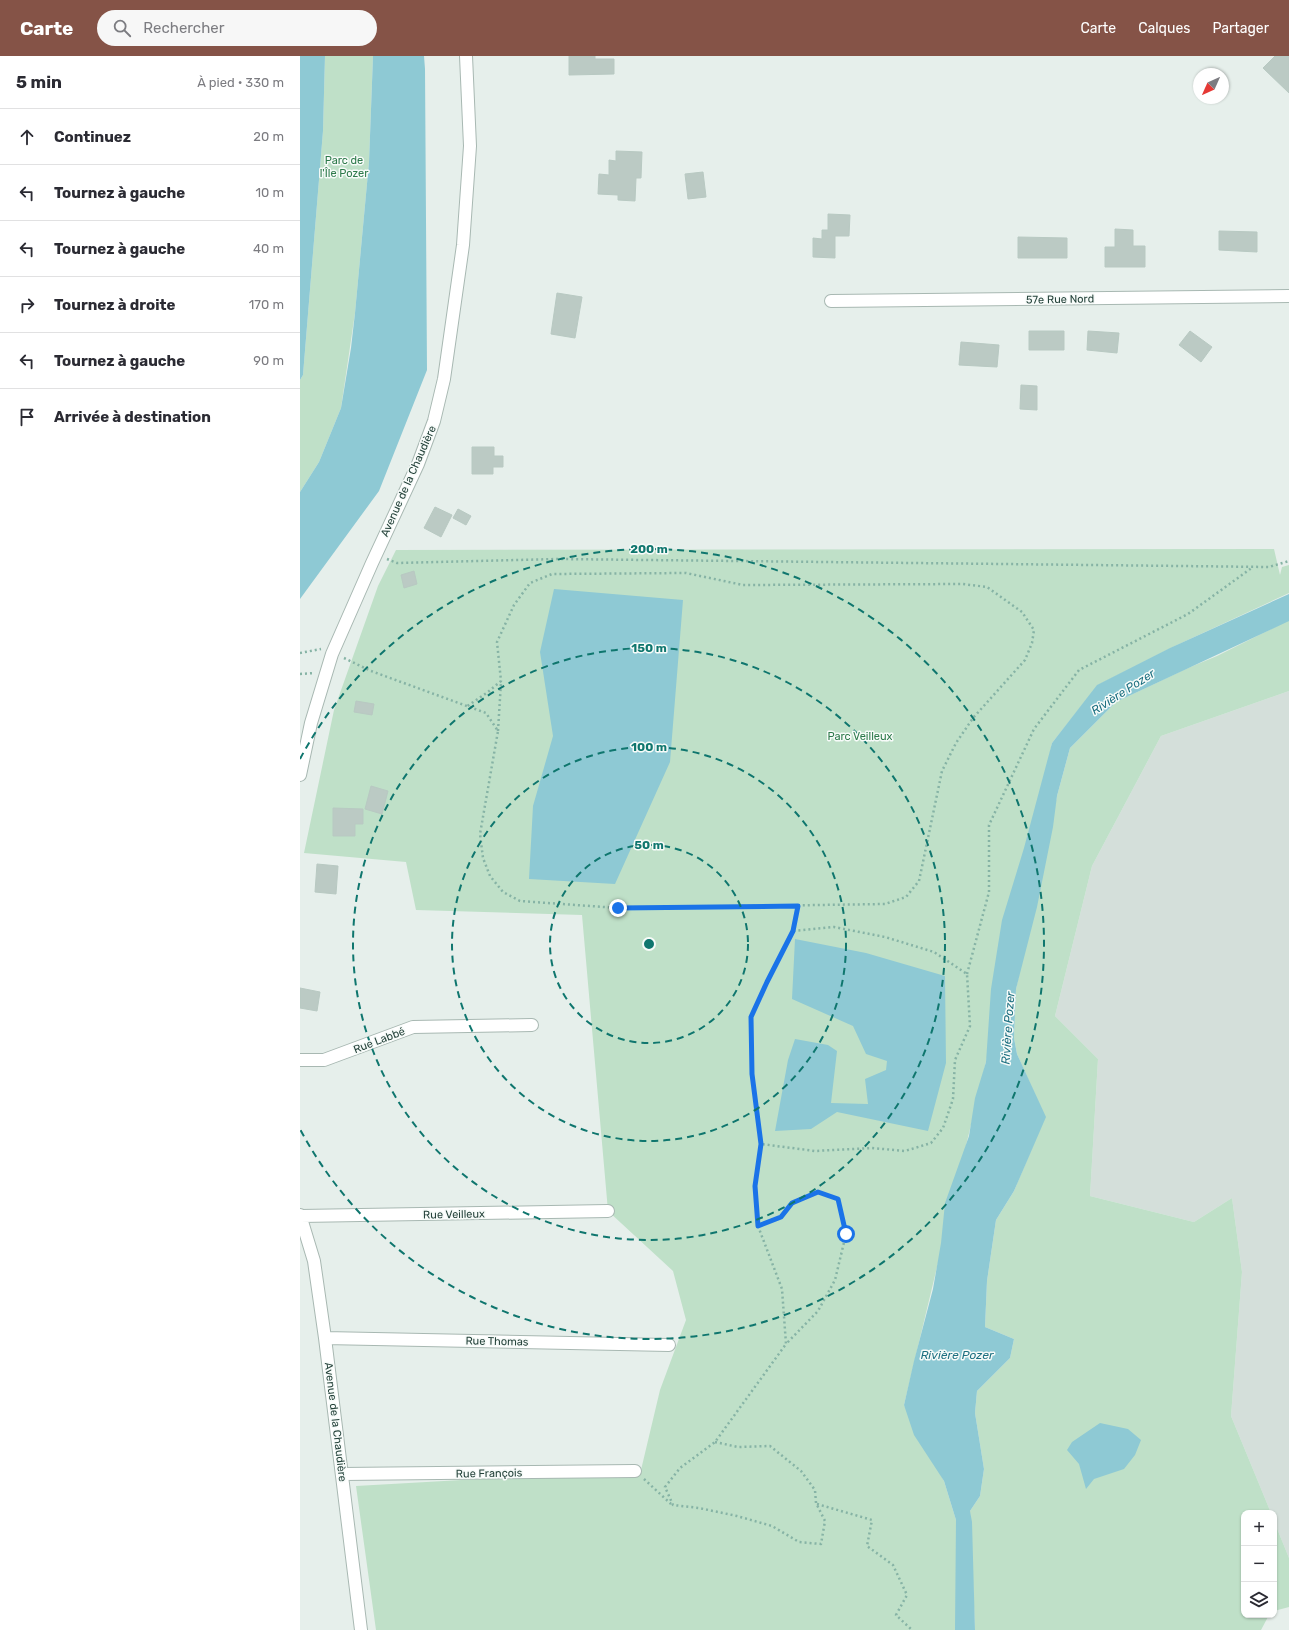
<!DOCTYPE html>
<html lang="fr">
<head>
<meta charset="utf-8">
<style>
	:root { --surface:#fff; --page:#f7f7f7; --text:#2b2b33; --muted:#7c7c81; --line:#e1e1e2; --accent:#855347 }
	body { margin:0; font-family:Rubik,sans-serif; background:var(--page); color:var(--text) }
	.controls { position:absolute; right:12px; bottom:12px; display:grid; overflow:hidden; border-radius:8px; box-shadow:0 1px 3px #0004 }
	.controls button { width:36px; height:36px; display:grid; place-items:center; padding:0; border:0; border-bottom:1px solid var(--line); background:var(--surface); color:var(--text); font:20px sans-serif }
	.compass { position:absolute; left:893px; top:12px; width:36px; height:36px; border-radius:50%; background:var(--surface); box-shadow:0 1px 3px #0004; rotate:225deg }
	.stop { position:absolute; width:12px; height:12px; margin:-9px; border:3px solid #1a73e8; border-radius:50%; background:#fff }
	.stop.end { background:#1a73e8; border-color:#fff; box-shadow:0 1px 4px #0008 }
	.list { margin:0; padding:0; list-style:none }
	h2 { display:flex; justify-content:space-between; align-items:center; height:52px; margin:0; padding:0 16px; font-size:17px }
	h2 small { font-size:13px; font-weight:400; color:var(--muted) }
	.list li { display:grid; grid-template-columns:26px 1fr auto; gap:12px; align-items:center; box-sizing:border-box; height:56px; padding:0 16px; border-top:1px solid var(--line) }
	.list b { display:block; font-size:15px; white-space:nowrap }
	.list em { font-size:13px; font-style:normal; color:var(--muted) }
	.icon { flex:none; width:22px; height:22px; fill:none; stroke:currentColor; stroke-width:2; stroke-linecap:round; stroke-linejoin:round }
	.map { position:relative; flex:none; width:989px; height:1574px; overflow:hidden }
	header { display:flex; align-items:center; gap:24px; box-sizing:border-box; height:56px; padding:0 20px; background:var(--accent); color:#fff }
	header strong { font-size:19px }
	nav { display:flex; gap:22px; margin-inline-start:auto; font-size:14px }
	.search { width:280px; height:36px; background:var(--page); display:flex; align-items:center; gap:10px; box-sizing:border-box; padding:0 14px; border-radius:22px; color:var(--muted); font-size:15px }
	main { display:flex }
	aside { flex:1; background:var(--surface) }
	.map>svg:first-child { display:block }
</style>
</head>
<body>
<header>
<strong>Carte</strong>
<div class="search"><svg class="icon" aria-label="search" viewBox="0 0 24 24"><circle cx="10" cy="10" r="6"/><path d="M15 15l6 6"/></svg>Rechercher</div>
<nav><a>Carte</a><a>Calques</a><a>Partager</a></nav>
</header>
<main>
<aside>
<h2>5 min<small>À pied · 330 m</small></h2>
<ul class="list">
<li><svg class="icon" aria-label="ahead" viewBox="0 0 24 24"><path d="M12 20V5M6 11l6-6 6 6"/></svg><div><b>Continuez</b></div><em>20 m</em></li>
<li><svg class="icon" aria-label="left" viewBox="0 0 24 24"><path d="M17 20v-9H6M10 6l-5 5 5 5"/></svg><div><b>Tournez à gauche</b></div><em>10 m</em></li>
<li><svg class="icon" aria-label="left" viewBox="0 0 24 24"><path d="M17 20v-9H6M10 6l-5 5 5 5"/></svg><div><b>Tournez à gauche</b></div><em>40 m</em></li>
<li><svg class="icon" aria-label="right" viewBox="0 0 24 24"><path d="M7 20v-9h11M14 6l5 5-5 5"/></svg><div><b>Tournez à droite</b></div><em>170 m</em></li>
<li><svg class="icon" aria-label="left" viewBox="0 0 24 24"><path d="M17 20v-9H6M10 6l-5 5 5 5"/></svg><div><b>Tournez à gauche</b></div><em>90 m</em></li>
<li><svg class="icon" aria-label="arrive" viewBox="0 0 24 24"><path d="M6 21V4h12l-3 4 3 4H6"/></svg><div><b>Arrivée à destination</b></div></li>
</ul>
</aside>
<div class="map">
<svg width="989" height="1574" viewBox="0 0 989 1574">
	<rect width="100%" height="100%" fill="#e6efeb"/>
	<path fill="#d4dfda" d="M989 635V1502L974 1465V1457H971L931 1360 942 1216 932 1142 894 1166 790 1140 798 1003 755 960 792 810 861 680Z"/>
	<path fill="#bfe0c8" d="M25 0H73L69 106 55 257 41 352 19 406 0 436V324L3 319 23 75Z
		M974 493 980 519 982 511 989 509V537L877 589 798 629 752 687 686 1006 604 1349 644 1425 656 1464 657 1574H76L56 1430 341 1414 360 1334 386 1264 373 1215 308 1155 282 859 116 854 106 806 4 797 34 654 78 530 96 494Z
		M989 564V635L861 680 792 810 755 960 798 1003 790 1140 894 1166 932 1142 942 1216 931 1360 971 1457H944V1559H969L961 1574H675L670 1455 680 1440 684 1413 675 1357 677 1335 710 1302 714 1283 685 1271 687 1225 696 1164 714 1135 745 1061 717 998 714 982 716 933 757 740 770 692 816 646 888 612 917 600Z
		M974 1465 989 1502V1551L974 1555Z"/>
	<path fill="#8ec9d4" d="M0 0H25L23 75 3 319 0 324Z
		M73 0H124L125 13 127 314 79 435 0 543V436L19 406 41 352 51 292 55 257 69 106Z
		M254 533 383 544 370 706 315 828 229 823 233 750 253 680 240 596Z
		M989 538V565L816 646 770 692 757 740 753 771 737 851 716 933 714 982 717 998 746 1061 714 1135 696 1164 687 1225 685 1271 714 1283 710 1302 677 1335 675 1357 684 1413 680 1440 670 1455 672 1466 675 1574H655L656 1464 644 1425 614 1379 604 1349 614 1305 633 1233 641 1187 645 1147 669 1080 675 1042 686 1006 691 933 702 864 724 792 752 687 797 629 870 592Z
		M495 883 566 897 645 920 646 1007 628 1075 537 1056 511 1073 475 1075 488 1004 495 983 528 989 537 995 531 1047 568 1048 565 1023 586 1014 587 1005 566 998 553 970 492 943Z
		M800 1367 828 1373 841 1384 835 1399 824 1413 794 1423 786 1433 779 1408 767 1394 772 1386Z"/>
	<path fill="#bbcac4" stroke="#b8c9c2" d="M269 0H295V3H314V18L269 19Z
		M975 0H989V37L963 12Z
		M316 95 342 96 341 122H336L335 145 318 144V139L298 138 299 118 309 119V104L316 105Z
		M403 116 406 141 388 143 385 118Z
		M528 158 550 159 549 180H535V202L513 201V182L522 183V174H528Z
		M815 173 833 174V190H845V211H805V191H815Z
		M919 175 957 176V196L919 194Z
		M718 181 767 182V202H718Z
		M257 237 282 241 275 282 251 278Z
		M729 275H764V294H729Z
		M788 275 819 277 817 297 787 294Z
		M890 275 912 291 901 306 879 289Z
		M661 286 699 289 697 311 659 309Z
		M721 329 737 330V354L720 353Z
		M172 391H194V400H203V411H193V418H172Z
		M135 451 152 459 141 481 124 472Z
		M158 453 171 460 166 469 153 462Z
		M114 515 117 528 104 532 101 519Z
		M56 645 74 648 72 659 54 656Z
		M71 730 88 735 82 758 65 753Z
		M33 752 63 753V768H55V780H33Z
		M17 808 38 810 36 838 15 836Z
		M0 932 20 936 17 955 0 952Z"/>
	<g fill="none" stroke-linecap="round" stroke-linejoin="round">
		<defs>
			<path id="minor" d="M531 245 989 240
				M0 719 11 667 32 598 72 507 118 408 134 365 144 323 163 189 170 90 166 0
				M0 1004H24L113 971 232 969
				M0 1159 14 1205 25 1282 61 1574
				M1 1160 308 1155
				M25 1282 369 1289
				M43 1418 335 1415"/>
		</defs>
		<use href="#minor" stroke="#a8b8b2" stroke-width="14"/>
		<path stroke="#86b3a5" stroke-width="2.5" stroke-dasharray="2 3" stroke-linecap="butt" d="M87 503 97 507 258 503 969 511 989 505
			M0 597 21 593
			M44 602 71 615 186 657 198 675 180 778 183 802 190 820 203 836 220 845 318 852 585 848 606 841 619 825 642 715 656 687 673 662 725 604 732 587 734 574 722 556 687 531 663 528 443 529 386 517 252 518 230 527 214 549 197 586 201 625 188 636 166 651
			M0 618 14 617
			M198 675 201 626
			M493 875 467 926 451 961 452 1018 461 1088 515 1095 572 1092 605 1095 631 1087 643 1072 653 1043 655 1004 670 970 667 918 634 896 585 881 534 871 493 875 498 850
			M667 918 689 836V769L734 673 779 614 888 558 953 511
			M458 1170 482 1233 486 1288 518 1255 535 1224 546 1178 538 1143 518 1136 492 1147 481 1161 458 1170 455 1130 461 1088
			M415 1386 438 1391 470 1390 501 1415 515 1434 516 1447 525 1465 521 1488 499 1486 472 1470 437 1460 399 1452 373 1449 365 1431 380 1412 415 1386 486 1288
			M344 1423 371 1448
			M517 1448 572 1464 567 1490 593 1509 607 1539 596 1559 612 1574"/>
		<use href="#minor" stroke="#fff" stroke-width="12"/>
	</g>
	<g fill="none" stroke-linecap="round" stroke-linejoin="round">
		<path stroke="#1a73e8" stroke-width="5" d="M318 852 498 850 493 875 467 926 451 961 452 1018 461 1088 455 1130 458 1170 481 1161 492 1147 518 1136 538 1143 546 1178"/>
	</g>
	<g fill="none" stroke="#0f766e" stroke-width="2" stroke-dasharray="7 5">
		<circle cx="349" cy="888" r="99"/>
		<circle cx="349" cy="888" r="197"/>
		<circle cx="349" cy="888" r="296"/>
		<path d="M0 703A395 395 0 1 1 0 1073"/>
	</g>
	<g text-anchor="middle" stroke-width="3" stroke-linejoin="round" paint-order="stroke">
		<g font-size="11" fill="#2d7a4b" stroke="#f7fbf9">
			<text x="44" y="108">Parc de<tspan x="44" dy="13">l'Île Pozer</tspan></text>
			<text x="560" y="684">Parc Veilleux</text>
		</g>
		<g font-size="11" fill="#24423a" stroke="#f7fbf9">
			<text transform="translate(760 243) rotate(-1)" y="4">57e Rue Nord</text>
			<text transform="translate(108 425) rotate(-66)" y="4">Avenue de la Chaudière</text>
			<text transform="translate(79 984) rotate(-21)" y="4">Rue Labbé</text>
			<text transform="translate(154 1158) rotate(-1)" y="4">Rue Veilleux</text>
			<text transform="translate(197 1285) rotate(1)" y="4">Rue Thomas</text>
			<text transform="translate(36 1366) rotate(83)" y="4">Avenue de la Chaudière</text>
			<text transform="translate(189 1417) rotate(-1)" y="4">Rue François</text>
		</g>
		<g font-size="12" font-style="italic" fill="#1c6f80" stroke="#f7fbf9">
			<text transform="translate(823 636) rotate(-33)" y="4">Rivière Pozer</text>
			<text transform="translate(708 972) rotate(-86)" y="4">Rivière Pozer</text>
			<text x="657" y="1303">Rivière Pozer</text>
		</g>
	</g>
	<circle cx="349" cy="888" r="6" fill="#0f766e" stroke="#f7fbf9" stroke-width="2"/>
	<g font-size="12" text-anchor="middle" font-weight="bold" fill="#0f766e" stroke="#f7fbf9" stroke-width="3" stroke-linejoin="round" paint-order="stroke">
		<text x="349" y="497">200 m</text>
		<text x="349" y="596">150 m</text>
		<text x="349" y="695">100 m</text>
		<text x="349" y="793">50 m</text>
	</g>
</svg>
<div class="controls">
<button>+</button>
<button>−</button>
<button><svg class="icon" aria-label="layers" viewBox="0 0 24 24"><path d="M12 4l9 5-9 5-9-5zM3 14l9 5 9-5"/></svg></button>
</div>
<svg class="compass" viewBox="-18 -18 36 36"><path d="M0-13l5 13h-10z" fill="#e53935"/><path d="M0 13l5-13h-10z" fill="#7c7c81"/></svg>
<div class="stop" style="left:546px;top:1178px"></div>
<div class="stop end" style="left:318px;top:852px"></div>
</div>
</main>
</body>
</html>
